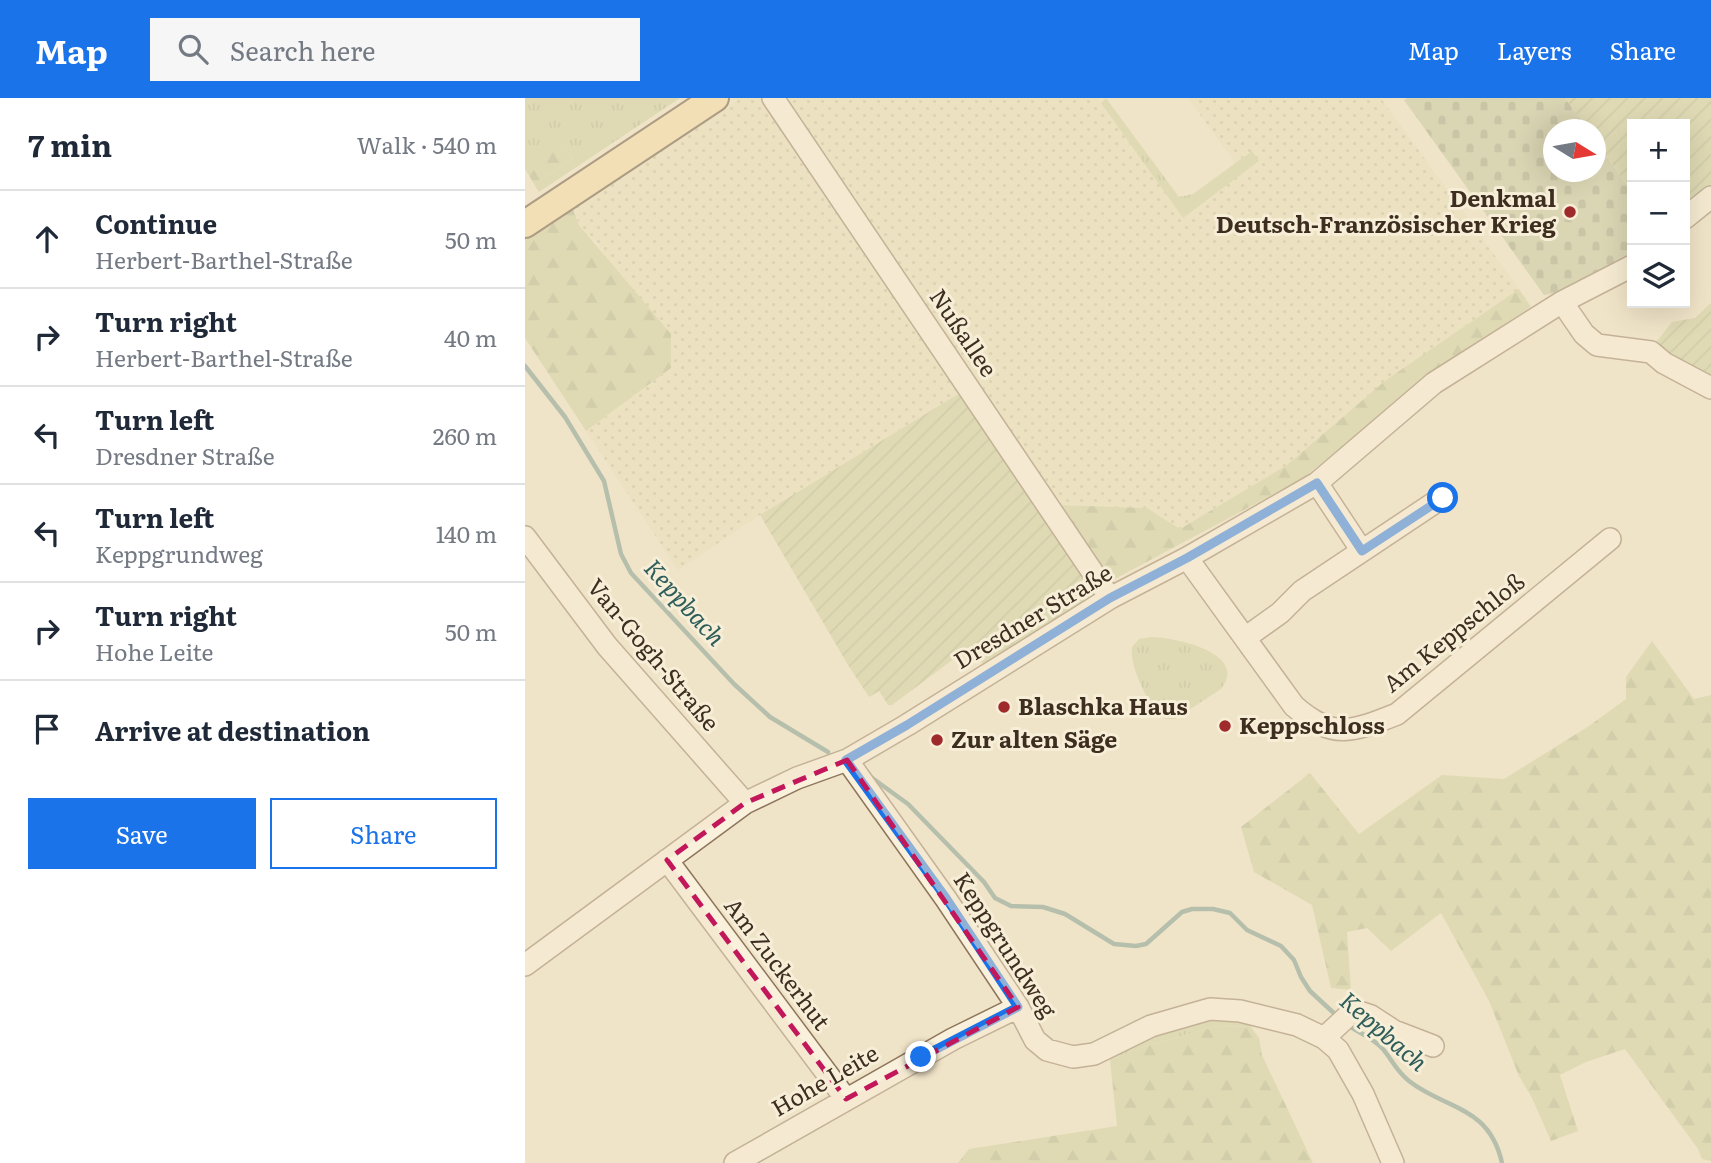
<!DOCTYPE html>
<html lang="en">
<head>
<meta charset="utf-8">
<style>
	:root { --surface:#fff; --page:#f6f6f7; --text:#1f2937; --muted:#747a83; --line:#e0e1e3; --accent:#1a73e8 }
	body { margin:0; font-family:Literata,serif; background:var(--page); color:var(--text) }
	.controls { position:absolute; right:21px; top:21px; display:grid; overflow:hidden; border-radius:0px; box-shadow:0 7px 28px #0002 }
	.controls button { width:63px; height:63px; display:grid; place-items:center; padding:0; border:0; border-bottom:2px solid var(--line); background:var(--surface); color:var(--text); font:35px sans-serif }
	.compass { position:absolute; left:1018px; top:21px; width:63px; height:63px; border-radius:50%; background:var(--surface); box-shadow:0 7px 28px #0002; rotate:101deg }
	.stop { position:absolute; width:21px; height:21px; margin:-16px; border:5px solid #1a73e8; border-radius:50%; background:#fff }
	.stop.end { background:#1a73e8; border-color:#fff; box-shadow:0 2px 7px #0008 }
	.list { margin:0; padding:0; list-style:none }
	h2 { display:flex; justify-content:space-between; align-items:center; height:91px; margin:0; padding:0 28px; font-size:30px }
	h2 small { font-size:23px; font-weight:400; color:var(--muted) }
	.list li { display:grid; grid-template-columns:46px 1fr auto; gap:21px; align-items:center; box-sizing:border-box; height:98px; padding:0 28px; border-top:2px solid var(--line) }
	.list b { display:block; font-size:26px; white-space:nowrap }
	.list p { margin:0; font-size:23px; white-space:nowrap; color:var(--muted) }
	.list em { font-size:23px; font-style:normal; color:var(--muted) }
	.actions { display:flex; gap:14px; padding:21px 28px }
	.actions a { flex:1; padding:16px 0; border:2px solid var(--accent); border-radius:0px; text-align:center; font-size:24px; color:var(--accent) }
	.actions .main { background:var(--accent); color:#fff }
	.icon { flex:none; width:38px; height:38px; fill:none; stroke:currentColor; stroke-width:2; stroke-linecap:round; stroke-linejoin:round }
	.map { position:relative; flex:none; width:1186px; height:1065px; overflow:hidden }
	header { display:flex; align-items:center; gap:42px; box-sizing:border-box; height:98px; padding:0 35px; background:var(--accent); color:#fff }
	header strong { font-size:33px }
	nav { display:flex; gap:38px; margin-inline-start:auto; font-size:24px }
	.search { width:490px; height:63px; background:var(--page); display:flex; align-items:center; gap:18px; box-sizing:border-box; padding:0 24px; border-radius:0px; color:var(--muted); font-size:26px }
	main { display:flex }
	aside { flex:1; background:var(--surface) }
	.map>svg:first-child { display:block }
</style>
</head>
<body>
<header>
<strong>Map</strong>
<div class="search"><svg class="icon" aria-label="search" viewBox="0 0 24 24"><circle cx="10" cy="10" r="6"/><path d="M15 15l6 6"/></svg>Search here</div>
<nav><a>Map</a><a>Layers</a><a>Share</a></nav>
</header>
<main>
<aside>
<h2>7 min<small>Walk · 540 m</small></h2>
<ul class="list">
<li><svg class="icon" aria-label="ahead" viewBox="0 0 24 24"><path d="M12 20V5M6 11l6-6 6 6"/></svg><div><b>Continue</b><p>Herbert-Barthel-Straße</p></div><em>50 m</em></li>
<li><svg class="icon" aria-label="right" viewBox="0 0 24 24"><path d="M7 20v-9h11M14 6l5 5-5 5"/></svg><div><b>Turn right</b><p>Herbert-Barthel-Straße</p></div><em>40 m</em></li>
<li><svg class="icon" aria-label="left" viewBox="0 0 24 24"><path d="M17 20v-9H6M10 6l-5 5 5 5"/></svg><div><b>Turn left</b><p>Dresdner Straße</p></div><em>260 m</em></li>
<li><svg class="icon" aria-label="left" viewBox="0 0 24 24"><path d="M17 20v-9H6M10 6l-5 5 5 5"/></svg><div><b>Turn left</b><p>Keppgrundweg</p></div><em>140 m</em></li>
<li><svg class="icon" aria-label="right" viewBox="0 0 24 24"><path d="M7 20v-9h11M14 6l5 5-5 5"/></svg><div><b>Turn right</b><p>Hohe Leite</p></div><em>50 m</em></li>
<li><svg class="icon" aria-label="arrive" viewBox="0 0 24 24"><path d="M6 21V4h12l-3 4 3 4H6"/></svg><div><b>Arrive at destination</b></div></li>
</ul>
<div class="actions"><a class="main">Save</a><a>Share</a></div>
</aside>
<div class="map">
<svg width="1186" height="1065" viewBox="0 0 1186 1065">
	<defs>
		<pattern id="farmland-dots" width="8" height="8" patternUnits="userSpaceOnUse" patternTransform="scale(1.75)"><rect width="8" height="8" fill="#e6deb5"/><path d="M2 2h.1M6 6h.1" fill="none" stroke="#c6bf9b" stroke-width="1.8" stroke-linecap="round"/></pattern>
		<pattern id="grass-tufts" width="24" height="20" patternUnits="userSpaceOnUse" patternTransform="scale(1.75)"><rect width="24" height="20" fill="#c9cf9b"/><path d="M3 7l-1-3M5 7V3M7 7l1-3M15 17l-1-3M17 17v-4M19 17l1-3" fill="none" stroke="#aeb285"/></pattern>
		<pattern id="forest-firs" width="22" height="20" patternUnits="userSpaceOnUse" patternTransform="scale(1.75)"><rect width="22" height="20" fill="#c9cf9b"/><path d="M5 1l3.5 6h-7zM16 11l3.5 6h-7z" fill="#aeb285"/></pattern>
		<pattern id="cemetery-stones" width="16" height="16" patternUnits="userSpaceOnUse" patternTransform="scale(1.75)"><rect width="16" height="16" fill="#bfc49a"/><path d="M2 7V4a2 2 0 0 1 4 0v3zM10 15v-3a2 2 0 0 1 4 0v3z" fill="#9ca07d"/></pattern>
		<pattern id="garden-furrows" width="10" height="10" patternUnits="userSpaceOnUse" patternTransform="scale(1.75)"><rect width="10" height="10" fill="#c9cf9b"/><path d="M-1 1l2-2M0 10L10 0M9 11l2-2" fill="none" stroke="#aeb285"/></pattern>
	</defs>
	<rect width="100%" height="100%" fill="#f0e4c8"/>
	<path fill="url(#farmland-dots)" d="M215 0H239L435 295 235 417 153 472 61 333 146 270 73 146 54 127 49 111Z
		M255 0H573L658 120 727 53 710 65 663 0H856L994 191 861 282 762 367 655 431 621 410 531 407Z"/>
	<path fill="url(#grass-tufts)" d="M0 0H155L14 94 9 86 48 61 38 48H0Z
		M581 0 654 99 668 96 727 53 734 63 658 120 576 5Z
		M626 539C649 539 725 555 696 591L650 621H640C624 609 604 568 607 549L614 541Z
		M685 917 728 922 726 929 693 928 621 948 585 962 582 954Z"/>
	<path fill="url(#forest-firs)" d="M0 48H38L48 61 9 86 0 71Z
		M47 109 54 127 146 236V270L61 333 0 240V139Z
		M994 191 1006 209 912 271 777 381 586 483 531 407 622 410 655 431 762 367 861 282Z
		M1127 543 1169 601 1186 597V1063L1177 1061 1173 1051 1100 951 1061 964 1035 977 1053 1033 1026 1043 1007 1000 994 978 964 903 916 815 866 853 842 830 822 834 826 892 806 890 787 807 729 774 716 729 785 675 834 736 917 677 979 681 1064 628 1101 601V579Z
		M693 928 726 929 734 940 737 957 788 1065H433L444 1051 592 1028 585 962 621 948Z"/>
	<path fill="url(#cemetery-stones)" d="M882 0H1040L1063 31 1028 32V74H1070L1071 43 1107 95V158L1032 195 1019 197 879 2Z"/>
	<path fill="url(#garden-furrows)" d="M1040 0H1186V92L1160 113V26H1107V95L1071 43 1070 32 1063 31Z
		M1186 205V281L1128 248 1147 224 1170 220Z
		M435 295 572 497 460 569 446 548 367 607H363L354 593 344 599 323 567 235 417Z"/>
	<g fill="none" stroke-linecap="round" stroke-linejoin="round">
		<path stroke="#6f938a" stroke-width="4.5" d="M0 268 40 319 79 383 96 456 106 475 209 586 245 619 303 654
			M343 677 383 706 459 784 470 800 486 808 518 809 540 816 589 846 611 848 621 846 657 814 667 811H688L705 815 722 832 756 848 769 862 776 879 785 893 812 918
			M821 926C832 934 848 940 857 950 867 961 870 972 884 983 921 1012 964 1007 977 1065"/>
		<defs>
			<path id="minor" d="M248 0 585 500
				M1160 120 1186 99
				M1037 204 1059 236 1072 247 1126 254 1139 265 1186 290
				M792 385 837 453
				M0 439 82 548 220 705
				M662 460 769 608C808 642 827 634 872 616L1085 441
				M720 540 755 515 777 493 918 399
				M322 662 421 801 493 909 510 942 522 952 548 959 569 956 626 928 685 911 715 913 772 927 799 940 813 952 838 996 868 1065
				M142 762 321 1001
				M0 867 220 705 272 680 322 662 382 627 585 500 662 460 792 385 909 285 1037 204 1107 168
				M799 940 826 915 834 914 846 918 869 933 908 948
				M210 1065 428 941 493 909"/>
			<path id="major" d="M0 126 190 0"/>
		</defs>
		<use href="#minor" stroke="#8d765c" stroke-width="24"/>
		<use href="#major" stroke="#5b4430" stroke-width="30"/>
		<use href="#minor" stroke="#faf1dc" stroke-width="21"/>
		<use href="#major" stroke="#f3d9a0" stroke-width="26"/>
	</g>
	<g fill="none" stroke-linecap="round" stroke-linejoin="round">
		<path stroke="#1a73e8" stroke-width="9" d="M396 959 493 909 421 800 321 662 382 627 585 500 662 460 792 385 837 453 918 400"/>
	</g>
	<path d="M0 0H1186V1065H0ZM322 662 493 909 321 1001 142 762 220 705Z" fill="#f0e4c8" fill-opacity=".55" fill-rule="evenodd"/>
	<path fill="none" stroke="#c2185b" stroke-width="5" stroke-dasharray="14 9" stroke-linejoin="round" d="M322 662 493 909 321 1001 142 762 220 705Z"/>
	<g fill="#9e2a2b" stroke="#f7eed8" stroke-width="2.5">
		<circle cx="1045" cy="114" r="7"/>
		<circle cx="479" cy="609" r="7"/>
		<circle cx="700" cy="628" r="7"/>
		<circle cx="412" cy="642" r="7"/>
	</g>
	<g text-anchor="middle" stroke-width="6" stroke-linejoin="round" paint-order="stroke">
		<g font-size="23" font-weight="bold" fill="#3d2e20" stroke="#f7eed8" text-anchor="start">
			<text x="1031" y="109" text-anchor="end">Denkmal<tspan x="1031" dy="26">Deutsch-Französischer Krieg</tspan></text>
			<text x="493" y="617">Blaschka Haus</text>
			<text x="714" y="636">Keppschloss</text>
			<text x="426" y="650">Zur alten Säge</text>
		</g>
		<g font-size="23" fill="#3d2e20" stroke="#f7eed8">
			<text transform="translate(438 235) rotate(56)" y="8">Nußallee</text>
			<text transform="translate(508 519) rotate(-31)" y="8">Dresdner Straße</text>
			<text transform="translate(929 535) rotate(-39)" y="8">Am Keppschloß</text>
			<text transform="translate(128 557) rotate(50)" y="8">Van-Gogh-Straße</text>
			<text transform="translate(480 847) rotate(57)" y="8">Keppgrundweg</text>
			<text transform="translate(252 866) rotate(53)" y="8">Am Zuckerhut</text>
			<text transform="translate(300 983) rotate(-30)" y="8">Hohe Leite</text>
		</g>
		<g font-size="24" font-style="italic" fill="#2f5d5a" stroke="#f7eed8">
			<text transform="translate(159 505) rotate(48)" y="8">Keppbach</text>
			<text transform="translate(858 934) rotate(41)" y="8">Keppbach</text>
		</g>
	</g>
</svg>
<div class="controls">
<button>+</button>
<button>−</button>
<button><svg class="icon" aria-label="layers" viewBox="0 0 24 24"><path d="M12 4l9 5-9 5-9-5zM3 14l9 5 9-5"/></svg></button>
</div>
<svg class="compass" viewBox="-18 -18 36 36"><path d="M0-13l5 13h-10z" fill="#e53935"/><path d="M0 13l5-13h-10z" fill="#747a83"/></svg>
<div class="stop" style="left:918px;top:400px"></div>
<div class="stop end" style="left:396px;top:959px"></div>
</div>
</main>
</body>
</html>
